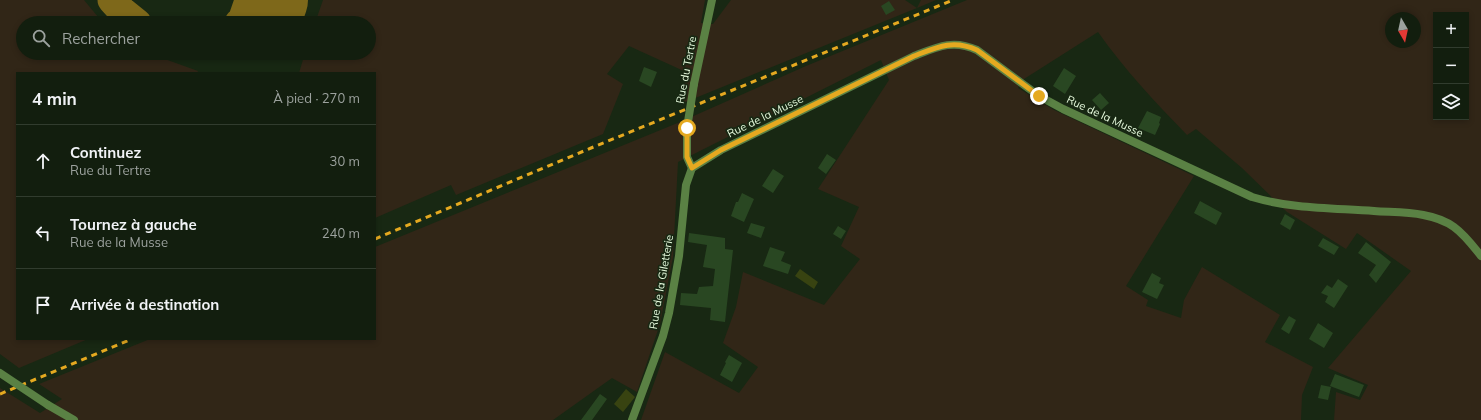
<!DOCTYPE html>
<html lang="fr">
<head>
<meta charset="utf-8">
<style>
	:root { --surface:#121e0e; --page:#1f2b1c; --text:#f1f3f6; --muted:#9ca29e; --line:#313c2e }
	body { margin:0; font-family:Mulish,sans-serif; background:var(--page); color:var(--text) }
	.controls { position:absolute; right:12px; top:12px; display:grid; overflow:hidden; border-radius:0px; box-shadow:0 2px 6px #0003 }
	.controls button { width:36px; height:36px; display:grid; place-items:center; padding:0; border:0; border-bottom:1px solid var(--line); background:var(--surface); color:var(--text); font:20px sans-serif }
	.compass { position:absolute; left:1385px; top:12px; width:36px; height:36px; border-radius:50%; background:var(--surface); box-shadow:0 2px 6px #0003; rotate:171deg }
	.stop { position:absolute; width:12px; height:12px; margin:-9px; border:3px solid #e5a920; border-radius:50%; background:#fff }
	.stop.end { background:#e5a920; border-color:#fff; box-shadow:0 1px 4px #0008 }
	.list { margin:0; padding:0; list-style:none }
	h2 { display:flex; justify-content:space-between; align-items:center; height:52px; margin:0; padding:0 16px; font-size:17px }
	h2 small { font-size:13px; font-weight:400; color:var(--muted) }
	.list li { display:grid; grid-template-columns:26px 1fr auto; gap:12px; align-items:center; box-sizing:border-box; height:72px; padding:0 16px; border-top:1px solid var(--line) }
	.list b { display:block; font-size:15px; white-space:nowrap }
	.list p { margin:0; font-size:13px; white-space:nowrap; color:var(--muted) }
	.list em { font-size:13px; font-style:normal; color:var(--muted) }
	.icon { flex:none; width:22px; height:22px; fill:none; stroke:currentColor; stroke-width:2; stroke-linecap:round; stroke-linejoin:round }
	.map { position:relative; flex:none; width:1481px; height:420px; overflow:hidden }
	.search { position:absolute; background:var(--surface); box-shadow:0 2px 6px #0003; left:16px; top:16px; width:360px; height:44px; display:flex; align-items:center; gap:10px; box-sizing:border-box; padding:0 14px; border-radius:22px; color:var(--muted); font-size:15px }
	.panel { position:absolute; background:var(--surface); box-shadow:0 2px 6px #0003; left:16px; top:72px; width:360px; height:268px; border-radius:0px }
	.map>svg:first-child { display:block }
</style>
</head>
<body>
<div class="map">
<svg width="1481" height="420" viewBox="0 0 1481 420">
	<rect width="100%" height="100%" fill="#182813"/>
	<path fill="#312617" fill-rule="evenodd" d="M0 0H84L103 23H23V53H148L198 71 197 73H17V339H88L19 368 0 354Z
		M323 0H705L701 23 713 24 731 0H905L917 8 921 0H936L917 8 683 103 686 72 629 46 607 74 623 84 603 134 456 195 451 185 375 218V73H299L305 53H369V23H315Z
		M967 0H1481V420H1334L1336 392 1360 400 1368 385 1328 368 1411 271 1357 233 1346 249 1287 212 1242 168 1196 129 1187 135C1155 102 1124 69 1098 32L1024 79 1018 88 1054 110 1194 176 1126 286 1148 300 1146 306 1181 318 1184 300 1202 267 1280 315 1265 342 1313 367 1302 395 1301 420H641L665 352 739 393 758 367 723 343 736 307 743 272 824 305 860 259 841 246 859 207 818 189 889 80 881 60 678 162 673 257 660 324 637 392 612 378 553 420H0V388L40 413 62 399 39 384 150 339H375V247L680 122 806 66ZM1436 15H1466V117H1436ZM1391 18H1415V42H1391Z"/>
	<path fill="#384311" d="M800 269 818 282 814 289 795 276Z
		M626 389 635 397 623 412 614 404Z"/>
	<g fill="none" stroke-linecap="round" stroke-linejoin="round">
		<path stroke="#7e681a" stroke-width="29" d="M112 0 122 11 137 23
			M239 23 252 14 265 0"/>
		<path stroke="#7e681a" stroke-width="72" d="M264 23 272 0"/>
	</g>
	<path fill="#294722" d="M889 1 895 10 886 15 881 6Z
		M644 67 657 72 651 87 639 81Z
		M1064 68 1076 76 1065 94 1053 86Z
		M1100 93 1109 103 1101 110 1092 100Z
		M1147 111 1161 117 1159 123 1160 124 1155 135 1138 128Z
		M827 154 836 160 826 174 818 168Z
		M773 169 784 176 773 193 762 186Z
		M742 193 754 199 744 222 731 216 736 202H738Z
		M1200 201 1222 213 1216 225 1194 213Z
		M1285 214 1295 220 1290 230 1280 224Z
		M751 223 765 227 761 238 747 233Z
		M838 226 846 231 841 239 833 234Z
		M689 233 725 238V249L733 250 725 322 710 320 711 308 680 305 681 293 697 294 699 287 713 286 715 269 703 267 707 245 688 242Z
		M1323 238 1339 247 1334 255 1318 246Z
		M1366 242 1391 262 1376 283 1369 275 1376 265 1358 253Z
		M770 247 785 252 781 261 791 265 788 274 763 266Z
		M1152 273 1161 278 1159 283 1164 285 1157 299 1142 292Z
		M1338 279 1348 286 1334 308 1325 302 1328 296 1321 293 1327 285 1332 288Z
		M1289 316 1296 320 1289 334 1281 329Z
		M1318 323 1333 333 1324 348 1309 339Z
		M729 355 742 363 732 382 720 375 726 363 725 362Z
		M1335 374 1364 385 1359 397 1330 386Z
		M1321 385 1331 387 1328 400 1318 398Z
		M600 394 607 399 592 420H581Z"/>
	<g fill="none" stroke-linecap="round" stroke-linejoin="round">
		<path stroke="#5a8144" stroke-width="8" d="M694 84 712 0
			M687 128V157L692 168"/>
		<path stroke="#5a8144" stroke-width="8" d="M48 405 74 420
			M632 420 663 336 669 313 679 256 686 185 692 168 721 150 914 56C937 47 953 39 977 50L1039 96 1063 109 1252 197C1292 209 1333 208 1374 211 1400 213 1432 211 1454 227 1465 235 1473 246 1481 256"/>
		<path stroke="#e5a920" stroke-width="3" stroke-dasharray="6 5" stroke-linecap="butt" d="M375 239 591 148 953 0
			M0 394 132 339"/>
		<path stroke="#5a8144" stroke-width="8" d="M687 128 694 84"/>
		<path stroke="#5a8144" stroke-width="8" d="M0 373 48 405"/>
	</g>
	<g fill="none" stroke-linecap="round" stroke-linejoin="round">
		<path stroke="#e5a920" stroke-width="5" d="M687 128V157L692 168 721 150 914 56C937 47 953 39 977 50L1039 96"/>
	</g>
	<g text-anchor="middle" stroke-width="3.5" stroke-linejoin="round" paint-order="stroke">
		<g font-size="11" fill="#e7fbde" stroke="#182813">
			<text transform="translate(686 70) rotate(-79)" y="4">Rue du Tertre</text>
			<text transform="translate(765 116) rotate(-26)" y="4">Rue de la Musse</text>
			<text transform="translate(1105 116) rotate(25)" y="4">Rue de la Musse</text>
			<text transform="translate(661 282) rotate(-80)" y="4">Rue de la Giletterie</text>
		</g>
	</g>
</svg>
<div class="controls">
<button>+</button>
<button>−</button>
<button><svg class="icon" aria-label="layers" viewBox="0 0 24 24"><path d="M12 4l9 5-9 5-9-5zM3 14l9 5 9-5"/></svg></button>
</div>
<svg class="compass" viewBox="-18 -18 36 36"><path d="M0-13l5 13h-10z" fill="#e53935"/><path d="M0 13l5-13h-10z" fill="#9ca29e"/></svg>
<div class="stop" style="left:687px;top:128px"></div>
<div class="stop end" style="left:1039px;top:96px"></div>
<div class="search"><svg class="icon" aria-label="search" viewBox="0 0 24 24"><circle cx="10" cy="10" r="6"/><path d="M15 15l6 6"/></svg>Rechercher</div>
<section class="panel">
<h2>4 min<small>À pied · 270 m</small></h2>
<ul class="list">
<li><svg class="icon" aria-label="ahead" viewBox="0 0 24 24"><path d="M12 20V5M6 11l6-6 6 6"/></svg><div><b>Continuez</b><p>Rue du Tertre</p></div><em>30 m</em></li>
<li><svg class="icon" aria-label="left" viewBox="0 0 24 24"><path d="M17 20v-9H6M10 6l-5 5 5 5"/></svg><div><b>Tournez à gauche</b><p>Rue de la Musse</p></div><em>240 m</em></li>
<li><svg class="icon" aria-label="arrive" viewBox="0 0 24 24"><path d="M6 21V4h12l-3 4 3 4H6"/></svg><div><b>Arrivée à destination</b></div></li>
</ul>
</section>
</div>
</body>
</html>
